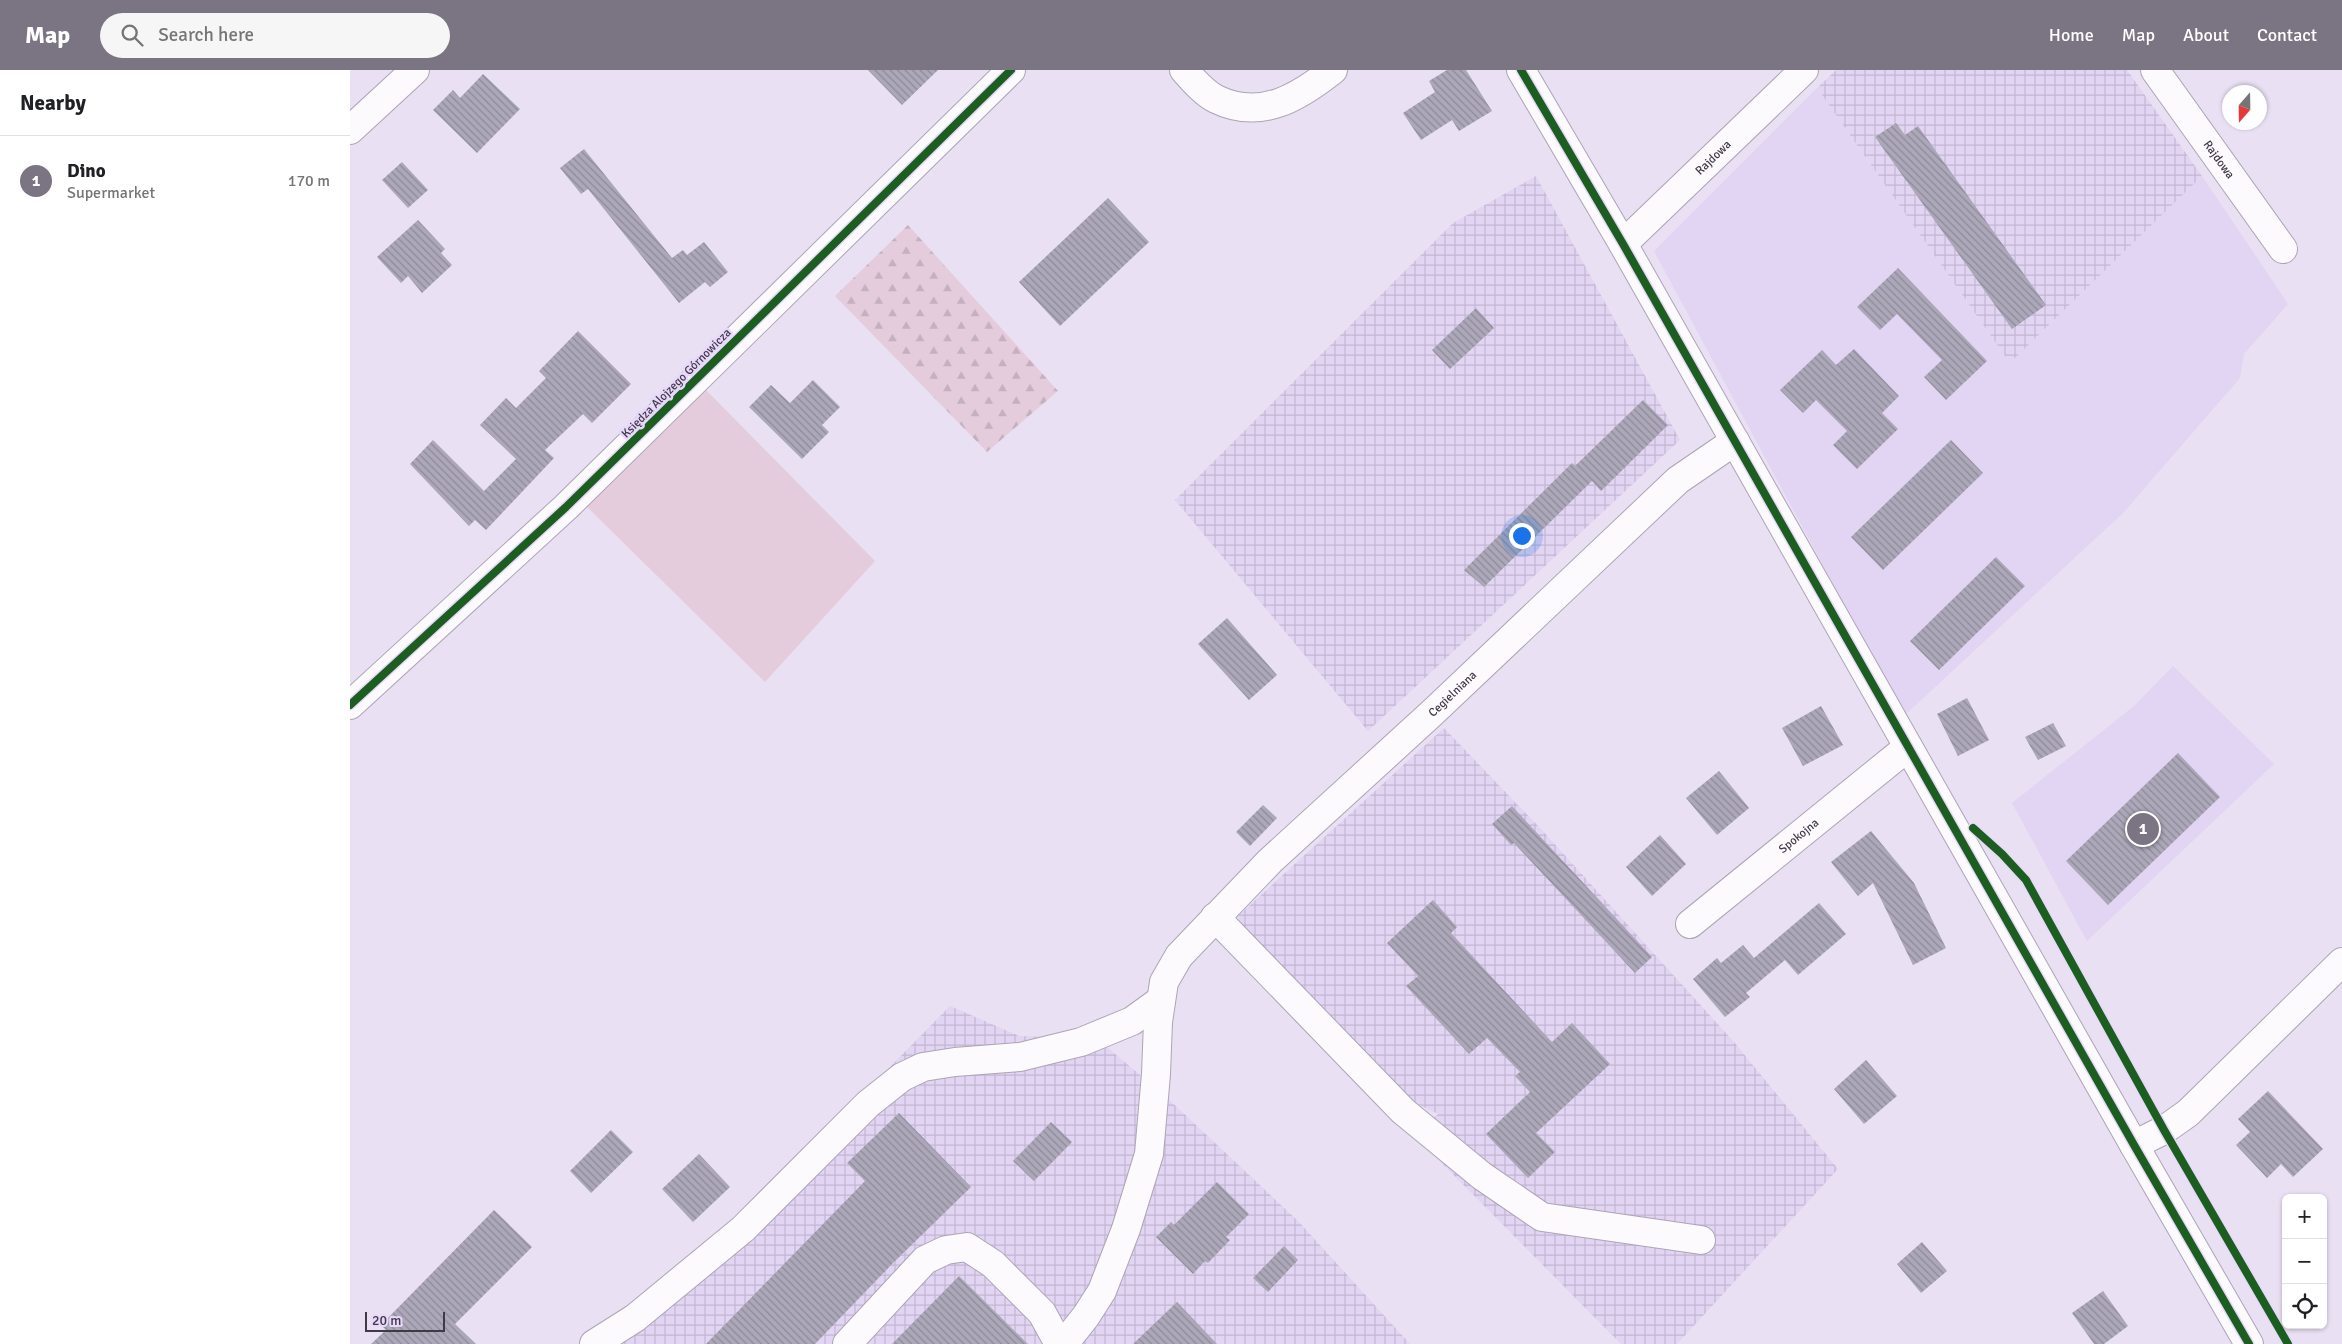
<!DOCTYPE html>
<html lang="en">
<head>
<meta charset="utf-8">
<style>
	:root { --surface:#fff; --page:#f6f6f6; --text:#202124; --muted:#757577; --line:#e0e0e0; --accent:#7b7483 }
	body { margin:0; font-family:Signika,sans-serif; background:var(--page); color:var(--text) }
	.controls { position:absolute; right:15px; bottom:15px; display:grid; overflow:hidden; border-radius:8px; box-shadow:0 1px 4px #0004 }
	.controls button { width:45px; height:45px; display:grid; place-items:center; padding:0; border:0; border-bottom:1px solid var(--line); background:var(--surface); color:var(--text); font:25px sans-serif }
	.compass { position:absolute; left:1872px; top:15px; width:45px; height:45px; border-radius:50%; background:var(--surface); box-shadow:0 1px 4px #0004; rotate:200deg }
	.scale { position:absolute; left:15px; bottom:12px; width:80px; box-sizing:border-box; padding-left:5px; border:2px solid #403a47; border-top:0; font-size:14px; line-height:18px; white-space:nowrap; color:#403a47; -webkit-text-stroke:4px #e8d8fb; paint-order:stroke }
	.you { position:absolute; left:1171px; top:465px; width:18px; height:18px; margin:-12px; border:4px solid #fff; border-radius:50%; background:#1a73e8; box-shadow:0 0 0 8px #1a73e833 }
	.badge { display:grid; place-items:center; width:32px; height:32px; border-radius:50%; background:var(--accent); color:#fff; font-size:16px; font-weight:700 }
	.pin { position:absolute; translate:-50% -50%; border:2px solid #fff; box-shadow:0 1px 5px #0006 }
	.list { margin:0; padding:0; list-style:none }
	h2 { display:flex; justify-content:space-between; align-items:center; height:65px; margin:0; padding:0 20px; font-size:21px }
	h2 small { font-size:16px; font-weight:400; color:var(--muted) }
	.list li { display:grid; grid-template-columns:32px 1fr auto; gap:15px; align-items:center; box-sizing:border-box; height:90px; padding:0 20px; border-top:1px solid var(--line) }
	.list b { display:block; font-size:19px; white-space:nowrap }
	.list p { margin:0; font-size:16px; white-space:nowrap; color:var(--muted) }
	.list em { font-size:16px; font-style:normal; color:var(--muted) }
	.icon { flex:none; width:28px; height:28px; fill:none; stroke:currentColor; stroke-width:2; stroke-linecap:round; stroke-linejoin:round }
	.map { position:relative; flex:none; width:1992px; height:1274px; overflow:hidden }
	header { display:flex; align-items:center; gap:30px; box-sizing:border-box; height:70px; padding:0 25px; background:var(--accent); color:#fff }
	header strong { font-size:24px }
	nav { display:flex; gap:28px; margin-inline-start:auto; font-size:18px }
	.search { width:350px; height:45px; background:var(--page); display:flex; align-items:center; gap:12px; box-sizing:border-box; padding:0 18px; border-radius:28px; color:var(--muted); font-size:19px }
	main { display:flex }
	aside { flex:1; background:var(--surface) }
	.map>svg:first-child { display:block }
</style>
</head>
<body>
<header>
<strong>Map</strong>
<div class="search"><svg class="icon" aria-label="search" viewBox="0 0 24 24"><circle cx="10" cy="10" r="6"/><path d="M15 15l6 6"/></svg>Search here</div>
<nav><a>Home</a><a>Map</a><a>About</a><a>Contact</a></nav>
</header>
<main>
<aside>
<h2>Nearby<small></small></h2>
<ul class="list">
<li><span class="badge">1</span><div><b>Dino</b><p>Supermarket</p></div><em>170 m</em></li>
</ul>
</aside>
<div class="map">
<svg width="1992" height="1274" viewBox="0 0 1992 1274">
	<defs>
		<pattern id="industrial-grid" width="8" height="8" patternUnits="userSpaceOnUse" patternTransform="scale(1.25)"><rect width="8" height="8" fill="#e2d4f3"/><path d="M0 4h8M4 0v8" fill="none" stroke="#c3b7d2"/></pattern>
		<pattern id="forest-firs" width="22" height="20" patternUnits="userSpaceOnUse" patternTransform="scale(1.25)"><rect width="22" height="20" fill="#e4ccdd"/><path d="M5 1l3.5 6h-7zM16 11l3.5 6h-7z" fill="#c5b0bf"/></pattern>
		<pattern id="building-back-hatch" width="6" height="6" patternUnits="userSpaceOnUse" patternTransform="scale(1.25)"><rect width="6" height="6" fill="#aca8b9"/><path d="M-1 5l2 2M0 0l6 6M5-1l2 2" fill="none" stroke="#8d8a98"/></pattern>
	</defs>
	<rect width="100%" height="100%" fill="#e9e0f3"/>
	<path fill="#e2d4f3" d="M1467 18 1660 293 1852 106 1938 234 1894 284 1890 308 1773 443 1556 644 1481 510 1304 181Z
		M1823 596 1924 694 1737 871 1662 733 1784 636Z"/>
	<path fill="url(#industrial-grid)" d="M1486 0H1777L1852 106 1660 293 1467 18Z
		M1186 106 1330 370 1018 661 825 430 1103 153Z
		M1094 658 1190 758 1384 972 1488 1099 1327 1274H1271L1065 1066 1088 1044 1055 1028 894 865 888 846Z
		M600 936 669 966 746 968 814 1025 948 1151 1060 1274H267Z"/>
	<path fill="#e4ccdd" d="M352 316 525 491 415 612 235 435Z"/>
	<path fill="url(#forest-firs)" d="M558 155 708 321 637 382 485 226Z"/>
	<path fill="url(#building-back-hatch)" d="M518 0H588L552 35Z
		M1097 0H1116L1142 41 1109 61 1102 50 1071 70 1053 43 1085 22 1079 11Z
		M133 4 170 39 127 83 83 40 103 20 110 28Z
		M1546 53 1555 65 1568 56 1696 235 1662 259 1525 67Z
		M234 79 322 188 333 180 337 185 354 172 378 202 360 217 355 212 329 233 238 119 231 124 210 98Z
		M52 92 78 120 58 138 32 110Z
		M758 128 799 172 710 256 669 212Z
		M68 150 95 179 91 183 102 195 72 223 58 206 51 213 27 187Z
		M1548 198 1637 291 1596 330 1574 307 1592 290 1547 244 1530 260 1507 237Z
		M1126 238 1144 258 1100 299 1082 280Z
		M228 261 281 314 242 353 233 344 195 380 204 388 136 460 125 450 119 456 60 394 83 370 134 421 166 389 130 355 156 328 166 338 196 308 189 301Z
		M1504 279 1549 326 1532 343 1548 359 1507 399 1483 375 1497 361 1466 330 1453 343 1430 320 1472 280 1486 295Z
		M463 310 490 337 472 355 479 362 452 389 399 337 421 315 440 333Z
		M1293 330 1318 355 1251 421 1242 411 1134 517 1114 500 1222 393 1225 396Z
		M1601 370 1633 403 1533 500 1501 467Z
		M1646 487 1675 516 1589 600 1560 571Z
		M877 548 927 605 899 630 848 574Z
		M1617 628 1639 670 1608 686 1587 644Z
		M1471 636 1493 675 1453 696 1432 658Z
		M1703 653 1716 676 1688 690 1675 667Z
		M1828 683 1870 727 1758 835 1716 791Z
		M1369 701 1399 738 1367 765 1336 728Z
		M913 735 927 748 900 776 886 762Z
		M1162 736 1302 887 1285 903 1164 773 1161 775 1142 754Z
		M1521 761 1564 813 1596 878 1563 895 1523 813 1508 826 1481 792Z
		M1310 765 1336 794 1302 826 1276 797Z
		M1083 830 1107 857 1101 863 1202 972 1222 953 1260 994 1186 1063 1205 1082 1178 1108 1136 1064 1180 1022 1165 1006 1170 1002 1137 968 1119 984 1056 916 1068 906 1037 873Z
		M1469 833 1496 864 1448 905 1435 890 1396 923 1400 927 1375 947 1343 909 1367 888 1371 893 1393 875 1404 888Z
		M1516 990 1547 1026 1514 1054 1484 1019Z
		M1918 1021 1973 1079 1943 1107 1931 1094 1917 1108 1886 1075 1900 1062 1888 1049Z
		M549 1043 621 1117 543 1193 465 1274H356L515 1111 497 1093Z
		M701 1052 722 1072 684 1111 663 1091Z
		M261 1060 283 1082 241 1123 220 1101Z
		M349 1084 380 1117 343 1152 312 1119Z
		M867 1112 899 1144 876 1167 880 1170 858 1193 855 1191 843 1204 806 1167 821 1152 824 1155Z
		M144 1140 182 1177 105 1254 126 1274H21L36 1260 31 1255Z
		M1572 1172 1597 1201 1571 1223 1547 1194Z
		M934 1176 948 1190 918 1222 903 1208Z
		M609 1206 678 1274H542Z
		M1753 1221 1778 1256 1754 1274H1744L1722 1243Z
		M827 1232 867 1274H783Z"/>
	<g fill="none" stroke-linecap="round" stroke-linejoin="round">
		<defs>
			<g id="minor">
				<path d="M834 0C843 10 854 23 866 29 911 51 949 27 983 0"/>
				<path d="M1171 0 1273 174 1784 1075 1899 1274"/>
				<path id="s1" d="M1805 0 1933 179"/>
				<path d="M0 60 65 0"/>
				<path id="s2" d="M1273 174 1454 0"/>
				<path d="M0 635 216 437 661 0"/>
				<path d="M865 847 1053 1041 1132 1106 1192 1147 1351 1170"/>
				<path id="s3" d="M1340 854 1558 677"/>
				<path d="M1784 1075 1814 1060 1838 1043 1992 892"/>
				<path d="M244 1274 285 1248 393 1159 518 1034 552 1007 573 997 605 992 670 987 731 972 782 951 811 930"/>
				<path d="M497 1274 575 1190 596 1180 617 1177 643 1194 692 1243 709 1274"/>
				<path id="s4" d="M714 1274 736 1246 752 1221 776 1159 799 1084 806 1004 808 952 814 912 829 886 920 791 1082 643 1328 410 1385 371"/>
			</g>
		</defs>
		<use href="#minor" stroke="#aca5b4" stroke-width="30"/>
		<use href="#minor" stroke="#fcfafd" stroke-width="28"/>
		<defs>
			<path id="cycleway" d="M1171 0 1273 174 1784 1075 1899 1274
				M0 635 216 437 661 0
				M1623 758 1652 784 1676 810 1814 1060 1938 1274"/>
		</defs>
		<use href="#cycleway" stroke="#e8d8fb" stroke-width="11"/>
		<use href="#cycleway" stroke="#1b5e20" stroke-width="8"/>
	</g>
	<g text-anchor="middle" stroke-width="5" stroke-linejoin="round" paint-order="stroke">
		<g font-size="12" fill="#403a47" stroke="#e8d8fb">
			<text dy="4" stroke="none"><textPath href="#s2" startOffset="125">Rajdowa</textPath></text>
			<text dy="4" stroke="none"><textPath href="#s1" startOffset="110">Rajdowa</textPath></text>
			<text transform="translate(326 313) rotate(-45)" y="4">Księdza Alojzego Górnowicza</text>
			<text dy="4" stroke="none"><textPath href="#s4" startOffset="792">Cegielniana</textPath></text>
			<text dy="4" stroke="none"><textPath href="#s3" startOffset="140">Spokojna</textPath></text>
		</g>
	</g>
</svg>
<div class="controls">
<button>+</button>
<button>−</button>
<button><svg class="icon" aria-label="locate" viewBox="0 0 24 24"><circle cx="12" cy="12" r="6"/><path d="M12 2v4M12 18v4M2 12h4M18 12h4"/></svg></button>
</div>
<svg class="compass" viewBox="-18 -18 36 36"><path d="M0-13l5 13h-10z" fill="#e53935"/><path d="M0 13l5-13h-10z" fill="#757577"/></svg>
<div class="scale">20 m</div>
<div class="you"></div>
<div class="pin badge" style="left:1793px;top:759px">1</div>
</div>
</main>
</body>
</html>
